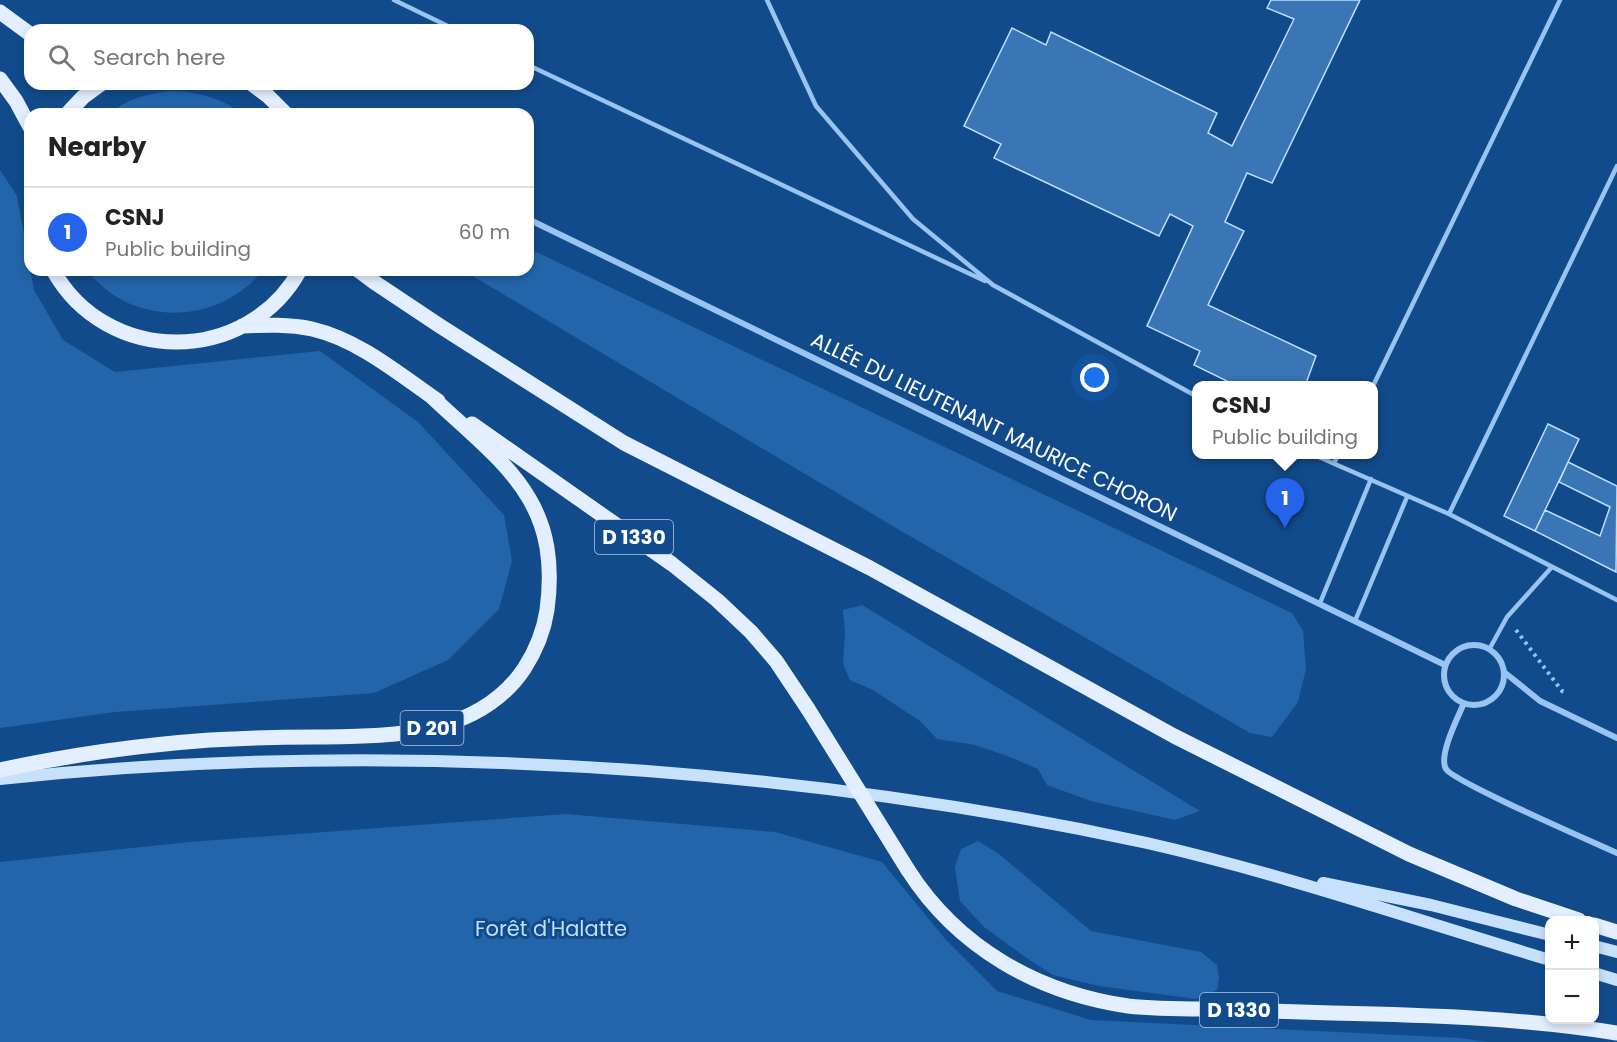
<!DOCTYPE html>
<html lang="en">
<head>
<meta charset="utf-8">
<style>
	:root { --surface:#fff; --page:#f2f2f2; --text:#222; --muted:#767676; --line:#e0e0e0; --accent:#2563eb }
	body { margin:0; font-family:Poppins,sans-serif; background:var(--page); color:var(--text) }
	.controls { position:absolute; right:18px; bottom:18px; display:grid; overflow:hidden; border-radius:12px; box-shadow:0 3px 9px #0003 }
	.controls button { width:54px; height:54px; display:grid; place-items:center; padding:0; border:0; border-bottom:2px solid var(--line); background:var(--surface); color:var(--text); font:30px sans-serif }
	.you { position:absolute; left:1095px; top:378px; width:21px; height:21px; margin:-15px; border:4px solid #fff; border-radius:50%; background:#1a73e8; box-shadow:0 0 0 9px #1a73e833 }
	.badge { display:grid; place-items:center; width:39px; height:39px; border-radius:50%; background:var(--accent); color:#fff; font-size:20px; font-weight:700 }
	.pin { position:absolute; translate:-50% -50px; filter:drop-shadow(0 2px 3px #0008) }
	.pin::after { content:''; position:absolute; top:32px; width:21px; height:18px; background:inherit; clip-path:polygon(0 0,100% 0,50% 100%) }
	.popup { position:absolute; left:1192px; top:381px; width:186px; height:78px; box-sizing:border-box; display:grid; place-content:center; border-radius:12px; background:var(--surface); filter:drop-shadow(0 2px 4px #0005); font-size:20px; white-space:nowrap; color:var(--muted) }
	.popup b { font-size:22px; color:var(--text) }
	.popup::after { content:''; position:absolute; left:50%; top:100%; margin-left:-12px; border:12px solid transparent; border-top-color:var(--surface) }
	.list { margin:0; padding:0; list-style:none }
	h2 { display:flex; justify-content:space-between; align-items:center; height:78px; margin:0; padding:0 24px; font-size:26px }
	h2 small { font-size:20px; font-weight:400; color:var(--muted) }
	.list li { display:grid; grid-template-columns:39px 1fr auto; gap:18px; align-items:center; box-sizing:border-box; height:90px; padding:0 24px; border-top:2px solid var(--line) }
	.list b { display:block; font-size:22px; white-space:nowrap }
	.list p { margin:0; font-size:20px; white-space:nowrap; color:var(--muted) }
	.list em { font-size:20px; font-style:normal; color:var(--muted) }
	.icon { flex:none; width:33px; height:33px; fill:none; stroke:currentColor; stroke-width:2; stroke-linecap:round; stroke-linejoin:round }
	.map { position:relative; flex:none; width:1617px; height:1042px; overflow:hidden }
	.search { position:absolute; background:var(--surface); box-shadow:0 3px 9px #0003; left:24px; top:24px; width:510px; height:66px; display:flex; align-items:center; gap:15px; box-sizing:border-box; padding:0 21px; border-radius:18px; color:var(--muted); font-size:22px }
	.panel { position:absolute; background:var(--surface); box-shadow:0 3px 9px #0003; left:24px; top:108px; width:510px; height:168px; border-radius:18px }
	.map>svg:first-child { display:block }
</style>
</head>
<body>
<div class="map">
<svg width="1617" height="1042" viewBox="0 0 1617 1042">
	<rect width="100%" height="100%" fill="#124b8b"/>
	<path fill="#2365aa" d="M175 91C200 92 223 99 243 114H108C127 99 151 92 175 91Z
		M0 170 17 196 34 290 63 340 115 372 320 351 418 422 504 515 512 561 499 609 448 660 374 693 115 712 0 728Z
		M528 248 1292 613 1303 631 1306 669 1298 702 1272 737 1250 733 896 528 471 275 470 270H528Z
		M87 270H263C219 326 131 328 87 270Z
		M862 605 1200 811 1175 820 1091 801 1047 785 1038 769 1007 756 975 745 937 739 920 721 873 690 850 680 843 664 845 633 843 610Z
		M566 814 775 832 882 862 946 940 997 991 1091 1020 1460 1038 1488 1042H0V862L189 842Z
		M978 841 999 854 1091 931 1201 952 1217 965 1219 978 1217 990 1196 999 1099 986 1053 975 1028 959 984 927 960 901 955 867 961 849Z"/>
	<path fill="#3a75b5" stroke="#bfddfc" stroke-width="1.5" d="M1271 0H1360L1272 183 1247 173 1225 222 1244 231 1208 305 1316 356 1305 386H1237L1194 365 1200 351 1147 326 1193 226 1170 214 1159 236 994 158 1001 144 964 126 1012 28 1046 45 1051 32 1217 113 1208 133 1232 146 1294 19 1267 8Z
		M1548 424 1579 439 1535 531 1504 516Z
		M1568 462 1617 486 1616 572 1535 531 1545 510 1600 536 1610 507 1559 482Z"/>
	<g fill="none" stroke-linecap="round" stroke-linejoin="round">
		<path stroke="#99c4f1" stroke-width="4" stroke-dasharray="3 4.5" stroke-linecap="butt" d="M1516 630 1562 691 1565 692"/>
		<path stroke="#99c4f1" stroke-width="4.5" d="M394 0 456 30
			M767 0 816 106 913 219 993 285 1196 396
			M528 65 985 281
			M1373 386 1560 0
			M1312 454 1449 514 1617 600
			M1334 463 1339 454
			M1449 514 1617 166
			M1320 603 1371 479
			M1355 621 1407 497
			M1490 648 1507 617 1551 568"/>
		<path stroke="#99c4f1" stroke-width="6" d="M528 219 1445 665
			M1444 675a30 30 0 1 1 60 0a30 30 0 1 1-60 0Z
			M1504 672 1540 701 1617 738
			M1464 703C1458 717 1438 756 1446 769 1454 782 1593 842 1617 853"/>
		<path stroke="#c7e0fc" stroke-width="12" d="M0 779C216 756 430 755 647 771 815 784 982 807 1147 843 1283 874 1416 920 1550 960
			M1323 883 1431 905 1550 935
			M1594 946 1617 952
			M1594 973 1617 980"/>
		<path stroke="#e3efff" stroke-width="15" d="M0 12 30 34
			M0 79 16 101 30 127
			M252 84 268 96 286 114
			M67 114 83 97 101 84
			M53 270C106 366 247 366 300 270
			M358 270 374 282 440 326 624 443 870 568 1174 736 1409 854 1516 899 1579 920
			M242 326C266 325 289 324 312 329 359 340 399 374 438 401
			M472 424 672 564 717 600 751 632 776 661 808 709
			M0 770C69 755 140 745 210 740 245 738 280 737 314 737 390 736 477 738 524 669 535 652 544 630 547 610 562 499 503 464 431 396
			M908 870C958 948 1038 993 1128 1006 1154 1009 1180 1009 1205 1009 1248 1010 1290 1012 1332 1013 1428 1015 1522 1018 1617 1033
			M1594 925 1617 932"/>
		<path stroke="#e3efff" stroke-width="15" d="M808 709 908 870"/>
	</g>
	<g text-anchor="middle" stroke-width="6" stroke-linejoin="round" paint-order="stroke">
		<g fill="#124b8b" stroke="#b8c9dc" stroke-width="1.5">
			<rect x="595" y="520" width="78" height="34" rx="4.5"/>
			<rect x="400.5" y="711" width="63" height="34" rx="4.5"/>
			<rect x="1200" y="993" width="78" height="34" rx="4.5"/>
		</g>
		<g font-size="20" font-weight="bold" fill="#fff">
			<text x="634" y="544">D 1330</text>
			<text x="432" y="735">D 201</text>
			<text x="1239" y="1017">D 1330</text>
		</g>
		<g font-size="21" fill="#fff" stroke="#124b8b">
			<text transform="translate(994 427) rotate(26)" y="7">ALLÉE DU LIEUTENANT MAURICE CHORON</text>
		</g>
		<g font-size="21" fill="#bfddfc" stroke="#124b8b">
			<text x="551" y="936">Forêt d'Halatte</text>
		</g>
	</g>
</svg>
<div class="controls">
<button>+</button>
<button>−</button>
</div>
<div class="you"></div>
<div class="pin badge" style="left:1285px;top:528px">1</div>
<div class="popup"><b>CSNJ</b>Public building</div>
<div class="search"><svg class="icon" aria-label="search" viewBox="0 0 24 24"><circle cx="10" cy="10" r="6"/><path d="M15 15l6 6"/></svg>Search here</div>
<section class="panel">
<h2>Nearby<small></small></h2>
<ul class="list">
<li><span class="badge">1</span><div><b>CSNJ</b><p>Public building</p></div><em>60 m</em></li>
</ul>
</section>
</div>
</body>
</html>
